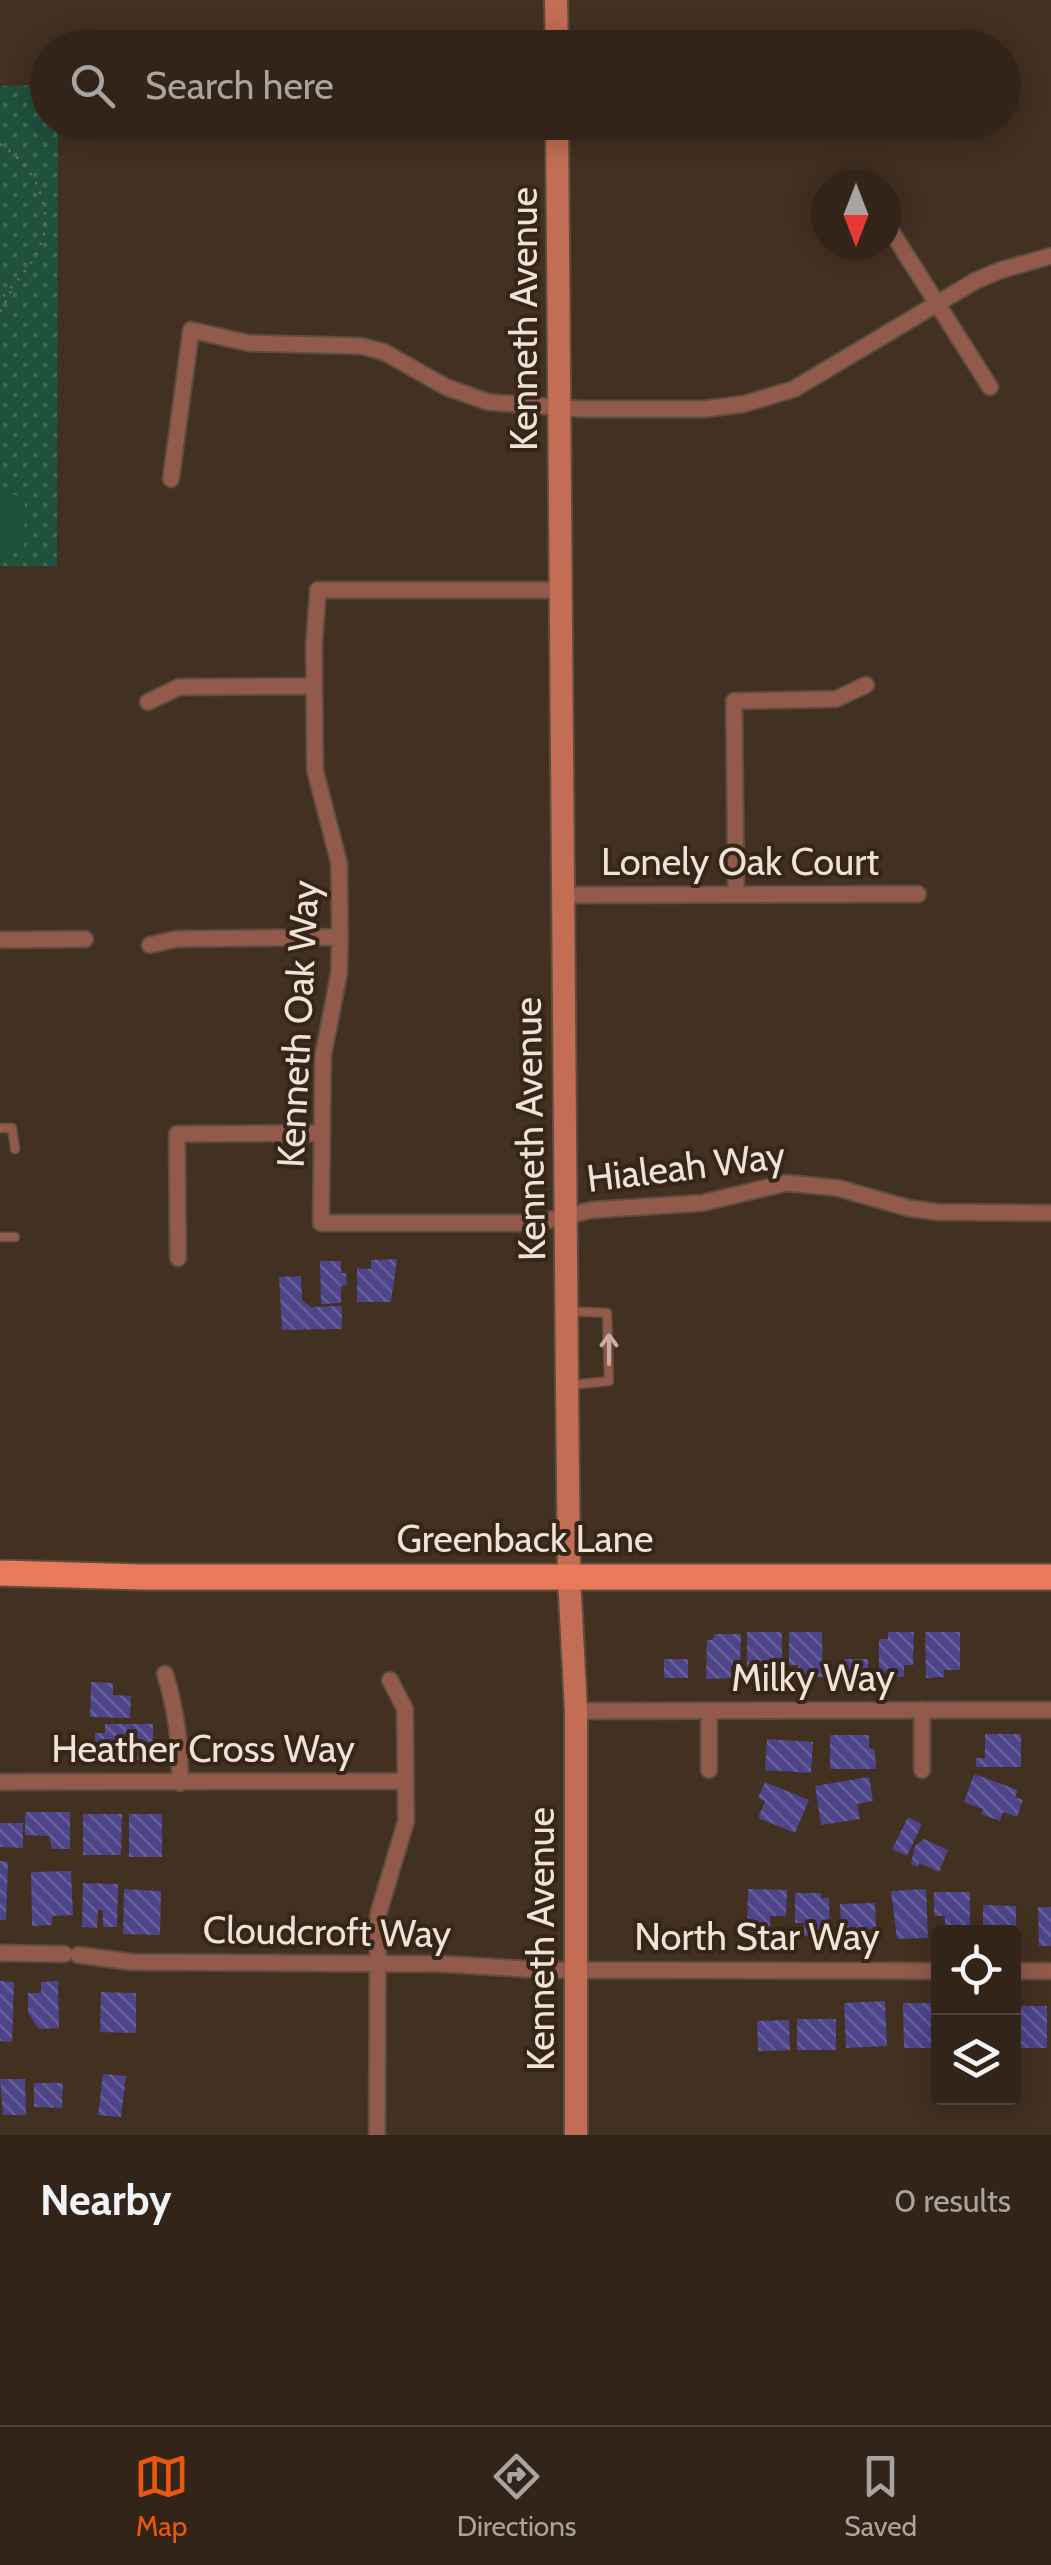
<!DOCTYPE html>
<html lang="en">
<head>
<meta charset="utf-8">
<style>
	:root { --surface:#322419; --page:#3a2c22; --text:#f1f3f6; --muted:#a8a4a2; --line:#4d4138; --accent:#ea580c }
	body { margin:0; font-family:Cabin,sans-serif; background:var(--page); color:var(--text) }
	.controls { position:absolute; right:30px; bottom:30px; display:grid; overflow:hidden; border-radius:10px; box-shadow:0 5px 25px #0003 }
	.controls button { width:90px; height:90px; display:grid; place-items:center; padding:0; border:0; border-bottom:2px solid var(--line); background:var(--surface); color:var(--text); font:50px sans-serif }
	.compass { position:absolute; left:811px; top:170px; width:90px; height:90px; border-radius:50%; background:var(--surface); box-shadow:0 5px 25px #0003; rotate:180deg }
	.list { margin:0; padding:0; list-style:none }
	h2 { display:flex; justify-content:space-between; align-items:center; height:130px; margin:0; padding:0 40px; font-size:42px }
	h2 small { font-size:32px; font-weight:400; color:var(--muted) }
	.icon { flex:none; width:55px; height:55px; fill:none; stroke:currentColor; stroke-width:2; stroke-linecap:round; stroke-linejoin:round }
	.map { position:relative; flex:none; width:1051px; height:2135px; overflow:hidden }
	.search { position:absolute; background:var(--surface); box-shadow:0 5px 25px #0003; left:30px; right:30px; top:30px; height:110px; display:flex; align-items:center; gap:25px; box-sizing:border-box; padding:0 35px; border-radius:55px; color:var(--muted); font-size:38px }
	.sheet { height:290px; background:var(--surface) }
	nav { display:flex; justify-content:space-around; align-items:center; box-sizing:border-box; height:140px; border-top:2px solid var(--line); background:var(--surface); font-size:28px; color:var(--muted) }
	nav a { display:grid; justify-items:center; gap:5px }
	nav .on { color:var(--accent) }
	.map>svg:first-child { display:block }
</style>
</head>
<body>
<div class="map">
<svg width="1051" height="2135" viewBox="0 0 1051 2135">
	<defs>
		<pattern id="green-dots" width="8" height="8" patternUnits="userSpaceOnUse" patternTransform="scale(2.5)"><rect width="8" height="8" fill="#1f513d"/><path d="M2 2h.1M6 6h.1" fill="none" stroke="#406a58" stroke-width="1.8" stroke-linecap="round"/></pattern>
		<pattern id="building-back-hatch" width="6" height="6" patternUnits="userSpaceOnUse" patternTransform="scale(2.5)"><rect width="6" height="6" fill="#4d4489"/><path d="M-1 5l2 2M0 0l6 6M5-1l2 2" fill="none" stroke="#675f99"/></pattern>
	</defs>
	<rect width="100%" height="100%" fill="#423021"/>
	<path fill="url(#green-dots)" d="M47 85 48 122 58 123 57 566H0V86Z"/>
	<path fill="#1f513d" d="M0 495H25L24 550H0Z"/>
	<path fill="url(#building-back-hatch)" d="M397 1259 391 1302H357V1268L371 1269V1260Z
		M320 1261H341V1273H346L347 1285 341 1286V1303L321 1304Z
		M301 1276 302 1300 311 1307 342 1306V1329L282 1330 279 1277Z
		M747 1632H782V1670H765V1677L747 1678Z
		M789 1632H822L823 1677 798 1678V1665H789Z
		M888 1632H914L913 1665H904V1677H879V1639H888Z
		M925 1632H960V1670H944V1677L926 1678Z
		M715 1634H741L740 1667 731 1666V1678L706 1679 707 1640H712Z
		M664 1659H688V1678H664Z
		M844 1659H868V1677H844Z
		M91 1682 113 1683V1695L131 1696 130 1718 90 1717Z
		M105 1724H153V1742H139V1748L147 1747V1760H95V1733H105Z
		M985 1734H1021V1767H976V1758H985Z
		M830 1735H869V1747L875 1751 876 1769H830Z
		M767 1739 813 1742 811 1773 765 1770Z
		M974 1774 1018 1790 1015 1797 1023 1800 1017 1817 1003 1812 1000 1821 981 1814 983 1809 964 1802Z
		M869 1777 873 1801 857 1804 860 1819 821 1825 815 1786Z
		M765 1782 809 1800 795 1833 758 1818 765 1801 758 1798Z
		M25 1812H70V1849H52L49 1836 25 1835Z
		M83 1814H122L121 1855H83Z
		M129 1814H162V1857H129Z
		M908 1817 922 1824 907 1856 892 1849Z
		M0 1823H23V1848L0 1847Z
		M924 1839 948 1850 939 1872 919 1863 918 1867 911 1864 915 1846Z
		M0 1861 8 1862 6 1920H0Z
		M71 1871 73 1915 52 1916V1925L32 1926 31 1872Z
		M83 1883 118 1884 117 1927H103V1910H98L97 1928 82 1927Z
		M124 1889 161 1891 160 1935 123 1934Z
		M748 1889 787 1890 786 1916H770V1935H747Z
		M926 1889 928 1938 897 1939 891 1891Z
		M934 1892H970V1932H945V1916H934Z
		M795 1893H821V1898H829L830 1936H804V1923H795Z
		M875 1903 876 1929 841 1930 840 1904Z
		M983 1905 1016 1906V1931L983 1930Z
		M1038 1907H1051V1946H1039Z
		M0 1981 14 1982 12 2042 0 2041Z
		M58 1981 59 2028 39 2029 28 2013V1993H41V1982Z
		M101 1992 136 1993V2033L100 2032Z
		M885 2001 887 2046 846 2048 844 2003Z
		M903 2003H936V2048H904Z
		M1014 2006H1047V2048H1014Z
		M797 2019H836V2050H797Z
		M789 2020 790 2050 758 2051 757 2021Z
		M103 2074 126 2076 121 2117 98 2115Z
		M0 2079H25L26 2115H3Z
		M34 2083H63L62 2108 34 2107Z"/>
	<g fill="none" stroke-linecap="round" stroke-linejoin="round">
		<defs>
			<path id="lane" d="M0 1128H12L15 1149
				M0 1237H15
				M569 1311 607 1313 609 1381 571 1385"/>
			<path id="street" d="M886 223 990 387
				M171 479 191 330 248 343 361 346 384 352 446 387 488 402 580 409H705L744 404 794 389 975 281 1001 270 1051 256
				M561 590H318L314 645 315 770 339 863 340 937 339 973 323 1056 321 1223H537L592 1210 702 1203 786 1183 838 1188 908 1208 937 1212 1051 1213
				M148 702 179 687 314 686
				M562 895 918 894
				M736 895 734 701 836 699 866 685
				M0 940 85 939
				M150 945 176 939 340 937
				M178 1258 177 1134 322 1133
				M165 1674C177 1712 180 1744 180 1783
				M922 1710V1770
				M576 1711 1051 1710
				M709 1711V1770
				M0 1782 406 1781
				M0 1953 64 1954
				M78 1955 132 1962 443 1964 541 1970 938 1971
				M1014 1971H1051
				M377 2135 378 1915 406 1821 405 1709 390 1680"/>
			<path id="secondary" d="M556 0 557 48
				M557 122 567 1385 569 1576 576 1711V2135"/>
			<path id="primary" d="M0 1573 143 1577H1051"/>
		</defs>
		<use href="#lane" stroke="#5e4d3e" stroke-width="11"/>
		<use href="#street" stroke="#5e4d3e" stroke-width="19"/>
		<use href="#secondary" stroke="#5e4d3e" stroke-width="26"/>
		<use href="#primary" stroke="#5e4d3e" stroke-width="29"/>
		<path stroke="#766658" stroke-width="2.5" stroke-dasharray="2.5 8" stroke-linecap="butt" d="M0 144C34 165 57 210 39 248 31 267 13 285 0 300
			M0 312 15 284"/>
		<use href="#lane" stroke="#915a4a" stroke-width="8"/>
		<use href="#street" stroke="#915a4a" stroke-width="15"/>
		<use href="#secondary" stroke="#c36d54" stroke-width="22"/>
		<use href="#primary" stroke="#e97a5a" stroke-width="25"/>
	</g>
	<defs><path id="oneway-shaft" d="M-6 0H5M1.5-3L5.5 0L1.5 3" fill="none" stroke-width="1.6" stroke-linecap="round" stroke-linejoin="round" transform="scale(2.5)"/></defs>
	<use stroke="#c9aca0" href="#oneway-shaft" transform="translate(609 1349) rotate(-90)"/>
	<g text-anchor="middle" stroke-width="8" stroke-linejoin="round" paint-order="stroke">
		<g font-size="38" fill="#eee3d9" stroke="#372617">
			<text transform="translate(524 319) rotate(-90)" y="13">Kenneth Avenue</text>
			<text x="740" y="875">Lonely Oak Court</text>
			<text transform="translate(298 1024) rotate(-87)" y="13">Kenneth Oak Way</text>
			<text transform="translate(530 1129) rotate(-91)" y="13">Kenneth Avenue</text>
			<text transform="translate(686 1167) rotate(-7)" y="13">Hialeah Way</text>
			<text x="525" y="1552">Greenback Lane</text>
			<text x="813" y="1691">Milky Way</text>
			<text x="203" y="1762">Heather Cross Way</text>
			<text transform="translate(327 1932) rotate(1)" y="13">Cloudcroft Way</text>
			<text x="757" y="1950">North Star Way</text>
			<text transform="translate(541 1939) rotate(-90)" y="13">Kenneth Avenue</text>
		</g>
	</g>
</svg>
<div class="controls">
<button><svg class="icon" aria-label="locate" viewBox="0 0 24 24"><circle cx="12" cy="12" r="6"/><path d="M12 2v4M12 18v4M2 12h4M18 12h4"/></svg></button>
<button><svg class="icon" aria-label="layers" viewBox="0 0 24 24"><path d="M12 4l9 5-9 5-9-5zM3 14l9 5 9-5"/></svg></button>
</div>
<svg class="compass" viewBox="-18 -18 36 36"><path d="M0-13l5 13h-10z" fill="#e53935"/><path d="M0 13l5-13h-10z" fill="#a8a4a2"/></svg>
<div class="search"><svg class="icon" aria-label="search" viewBox="0 0 24 24"><circle cx="10" cy="10" r="6"/><path d="M15 15l6 6"/></svg>Search here</div>
</div>
<section class="sheet">
<h2>Nearby<small>0 results</small></h2>
<ul class="list">
</ul>
</section>
<nav>
<a class="on"><svg class="icon" aria-label="map" viewBox="0 0 24 24"><path d="M3 6l6-2 6 2 6-2v14l-6 2-6-2-6 2zM9 4v14M15 6v14"/></svg>Map</a>
<a><svg class="icon" aria-label="directions" viewBox="0 0 24 24"><path d="M12 3l9 9-9 9-9-9zM9 14v-3h6M13 9l2 2-2 2"/></svg>Directions</a>
<a><svg class="icon" aria-label="saved" viewBox="0 0 24 24"><path d="M7 4h10v16l-5-4-5 4z"/></svg>Saved</a>
</nav>
</body>
</html>
